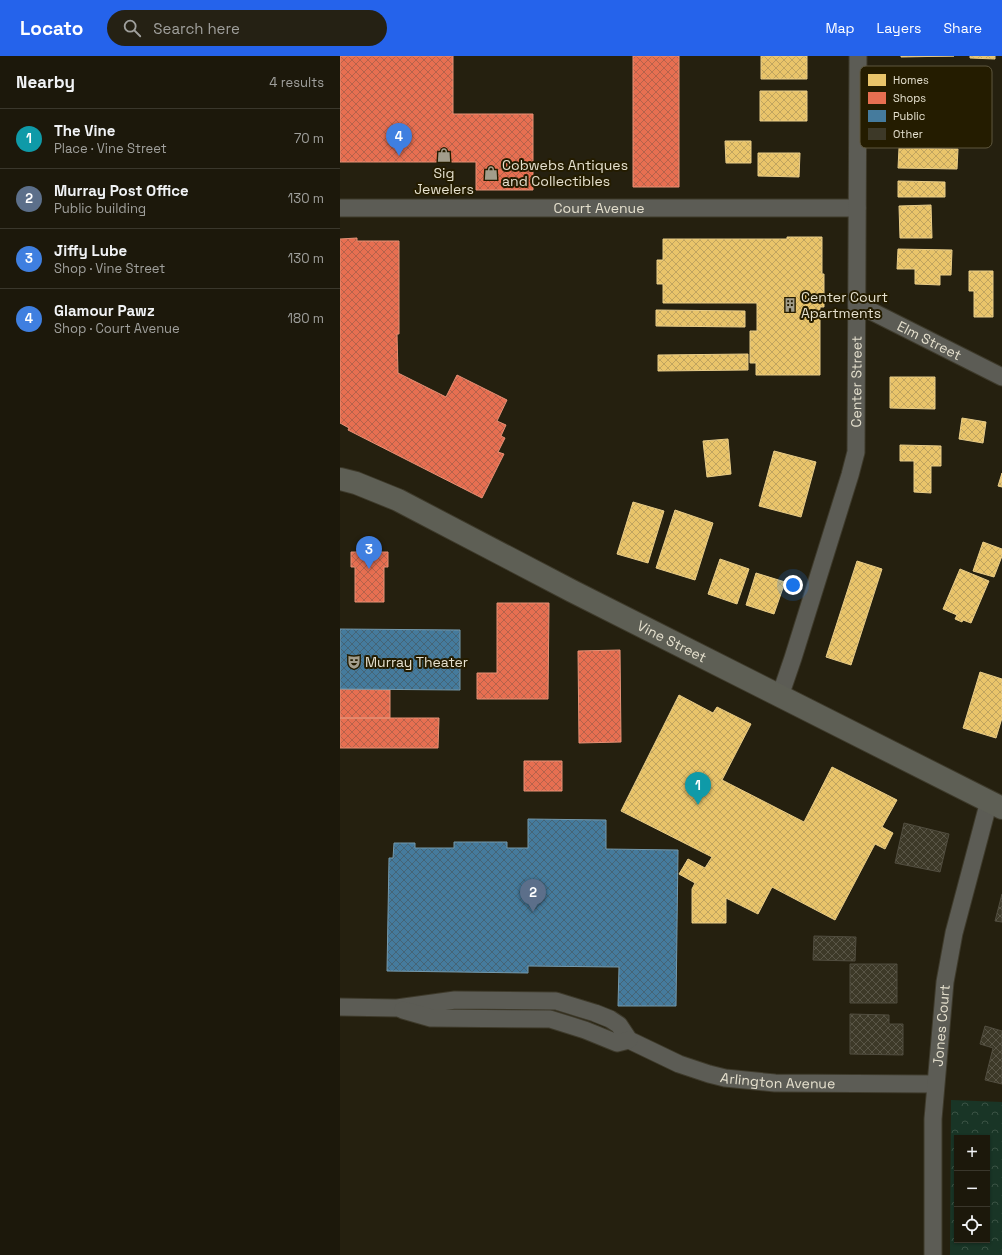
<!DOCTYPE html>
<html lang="en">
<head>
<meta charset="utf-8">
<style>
	:root { --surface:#1c180b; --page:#252114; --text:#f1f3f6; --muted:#a0a09d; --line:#3a372c; --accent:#2563eb }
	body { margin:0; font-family:"Space Grotesk",sans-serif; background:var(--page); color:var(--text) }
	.controls { position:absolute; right:12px; bottom:12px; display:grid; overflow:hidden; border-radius:0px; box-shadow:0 1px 3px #0004 }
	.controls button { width:36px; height:36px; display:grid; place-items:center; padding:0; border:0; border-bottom:1px solid var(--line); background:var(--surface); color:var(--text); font:20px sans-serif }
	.you { position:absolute; left:453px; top:529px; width:14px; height:14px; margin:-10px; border:3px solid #fff; border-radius:50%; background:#1a73e8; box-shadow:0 0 0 6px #1a73e833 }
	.badge { display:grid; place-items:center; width:26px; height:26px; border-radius:50%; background:var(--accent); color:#fff; font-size:13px; font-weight:700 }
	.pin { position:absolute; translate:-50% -33px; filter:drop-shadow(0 1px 2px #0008) }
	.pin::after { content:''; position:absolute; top:21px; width:14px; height:12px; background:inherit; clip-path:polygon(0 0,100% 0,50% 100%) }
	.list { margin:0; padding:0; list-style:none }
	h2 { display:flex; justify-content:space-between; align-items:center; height:52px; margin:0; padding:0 16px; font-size:17px }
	h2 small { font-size:13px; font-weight:400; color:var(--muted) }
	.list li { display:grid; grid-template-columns:26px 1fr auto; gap:12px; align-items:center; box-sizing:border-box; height:60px; padding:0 16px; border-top:1px solid var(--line) }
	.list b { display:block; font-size:15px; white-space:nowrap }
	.list p { margin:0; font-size:13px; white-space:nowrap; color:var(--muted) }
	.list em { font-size:13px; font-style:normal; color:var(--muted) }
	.icon { flex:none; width:22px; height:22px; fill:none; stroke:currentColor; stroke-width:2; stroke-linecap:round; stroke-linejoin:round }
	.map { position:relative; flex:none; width:662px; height:1199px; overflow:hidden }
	header { display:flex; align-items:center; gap:24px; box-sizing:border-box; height:56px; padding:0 20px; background:var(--accent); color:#fff }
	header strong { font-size:19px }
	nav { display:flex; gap:22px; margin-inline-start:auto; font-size:14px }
	.search { width:280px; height:36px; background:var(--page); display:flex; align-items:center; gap:10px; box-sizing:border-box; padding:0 14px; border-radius:22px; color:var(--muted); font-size:15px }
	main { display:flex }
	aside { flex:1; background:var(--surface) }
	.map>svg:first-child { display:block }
</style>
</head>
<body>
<header>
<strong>Locato</strong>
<div class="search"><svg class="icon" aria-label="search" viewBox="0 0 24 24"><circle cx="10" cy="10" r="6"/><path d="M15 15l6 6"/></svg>Search here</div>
<nav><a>Map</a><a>Layers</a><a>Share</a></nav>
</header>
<main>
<aside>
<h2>Nearby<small>4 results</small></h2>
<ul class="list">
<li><span class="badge" style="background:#0f9aa8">1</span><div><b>The Vine</b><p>Place · Vine Street</p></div><em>70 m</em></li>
<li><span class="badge" style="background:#5c6f8a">2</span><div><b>Murray Post Office</b><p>Public building</p></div><em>130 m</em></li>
<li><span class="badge" style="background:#3f7fe0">3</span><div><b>Jiffy Lube</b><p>Shop · Vine Street</p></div><em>130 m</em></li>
<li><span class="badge" style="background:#3f7fe0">4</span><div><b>Glamour Pawz</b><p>Shop · Court Avenue</p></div><em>180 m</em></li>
</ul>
</aside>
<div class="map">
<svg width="662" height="1199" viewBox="0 0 662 1199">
	<defs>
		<pattern id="park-crowns" width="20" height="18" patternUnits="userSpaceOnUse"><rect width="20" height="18" fill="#193526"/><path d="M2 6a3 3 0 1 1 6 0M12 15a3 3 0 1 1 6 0" fill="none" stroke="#3a5244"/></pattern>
		<pattern id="homes-cross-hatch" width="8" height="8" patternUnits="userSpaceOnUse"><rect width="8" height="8" fill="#e9c46a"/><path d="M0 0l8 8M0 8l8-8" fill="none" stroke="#c0a45f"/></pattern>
		<pattern id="shops-cross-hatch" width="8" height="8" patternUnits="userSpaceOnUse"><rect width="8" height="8" fill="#e76f51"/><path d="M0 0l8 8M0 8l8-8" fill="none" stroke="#b6624b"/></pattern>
		<pattern id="public-cross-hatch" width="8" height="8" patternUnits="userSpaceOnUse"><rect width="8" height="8" fill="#457b9d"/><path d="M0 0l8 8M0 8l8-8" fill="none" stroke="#456577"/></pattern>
		<pattern id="building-cross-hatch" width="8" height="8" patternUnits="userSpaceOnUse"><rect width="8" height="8" fill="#3d3928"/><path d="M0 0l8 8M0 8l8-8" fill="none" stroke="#595546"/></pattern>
	</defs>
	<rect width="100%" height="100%" fill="#25200f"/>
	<path fill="url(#park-crowns)" fill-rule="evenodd" d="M611 1044 662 1046V1199H610ZM617 1082H647V1184H617Z"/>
	<path fill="url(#homes-cross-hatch)" stroke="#e8cc88" d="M421 0H467V23H421Z
		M561 0H614L561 1Z
		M630 0H655V3L630 2Z
		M420 35H467V65H420Z
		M385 85H411V107H386Z
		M559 92 618 93 617 113 558 112Z
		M418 97H460L459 121 418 120Z
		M558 125 605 126V141H558Z
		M591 149 592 182H560L559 150Z
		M447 181H482V218H484V251H480V319H416V307H410V275H417V247H323V228H317V204H323V183H447Z
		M558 193 612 194 611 219H600V229L575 228V213H557Z
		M629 215H653V261H634V235H629Z
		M316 254 405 255V271L316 270Z
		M408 298V314L318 315V299Z
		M550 321H595V353L550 352Z
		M622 362 646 366 643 387 619 383Z
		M388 383 391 418 367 421 363 385Z
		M560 389 601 390V410H591V437L574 436V405H560Z
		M434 395 476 406 461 461 419 450Z
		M662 417V431L658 430Z
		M293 446 324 455 308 507 277 498Z
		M335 454 373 467 355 524 316 512Z
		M643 486 662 493V500L654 521 633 515Z
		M380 503 409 513 397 548 368 538Z
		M517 505 542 513 511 609 486 601Z
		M620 513 649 525 631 567 623 564 622 566 615 563 617 559 603 553Z
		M416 517 445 526 434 558 406 549Z
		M640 616 662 623V662L656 682 623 672Z
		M339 639 373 657 377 651 411 668 382 724 464 766 492 711 557 744 542 771 553 777 545 793 535 788 495 864 432 831 418 858 386 842V867H352V833L355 827 339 818 348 803 365 812 372 801 281 755Z"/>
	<path fill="url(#shops-cross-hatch)" stroke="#e69176" d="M0 0H113V58H193V134H136V106H0Z
		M293 0H339V131H293Z
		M17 182V185H59V278H57L58 317 106 341 117 319 167 344 157 365 166 369 161 380 165 382 158 396 164 398 142 442 8 374 9 372 0 367V183Z
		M11 496H48V511H44V546H15V511H11Z
		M157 547H209L208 643H137V617H157Z
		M280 594 281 686 239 687 238 595Z
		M0 633 50 634V662H0Z
		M0 662H99L98 692H0Z
		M184 705H222V735H184Z"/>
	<path fill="url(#public-cross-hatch)" stroke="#7599ac" d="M0 573 120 574V634L0 633Z
		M188 763 266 764V793L338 794 336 950H278L279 911 188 910V917L47 915 49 802H53L54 787H75V792H114V786H167V792H188Z"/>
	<path fill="url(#building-cross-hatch)" stroke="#514d3f" d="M564 767 609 778 600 816 555 807Z
		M662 838V866L655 865Z
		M474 880 516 881 515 905 473 904Z
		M510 908H557V947H510Z
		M510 958 549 959V968H563V999L510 998Z
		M645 970 662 975V1028L645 1024 653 992 640 988Z"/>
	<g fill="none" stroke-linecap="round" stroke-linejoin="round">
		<defs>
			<g id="street">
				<path id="s1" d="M0 152H517"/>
				<path id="s2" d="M517 248 662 321"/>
				<path id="s3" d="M440 640 453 602 510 419 516 396 518 0"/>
				<path id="s4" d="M0 951 57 952 115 944 216 945 255 957 270 963 279 969 289 984 339 1008 369 1018 385 1022 435 1027 595 1028"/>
				<path d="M63 954 91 962 210 963 245 974 277 987 289 984"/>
				<path id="s5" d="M593 1199V1063L605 926 614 877 649 745"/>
			</g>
			<g id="secondary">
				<path id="s6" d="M0 423 16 427 58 444 232 535 662 752"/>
			</g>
		</defs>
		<use href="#street" stroke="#3e3a2b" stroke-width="19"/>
		<use href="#secondary" stroke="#3e3a2b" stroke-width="24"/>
		<use href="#street" stroke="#5c5c55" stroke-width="17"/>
		<use href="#secondary" stroke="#5e5f55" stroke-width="22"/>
	</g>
	<defs>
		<symbol id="shop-bare" viewBox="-9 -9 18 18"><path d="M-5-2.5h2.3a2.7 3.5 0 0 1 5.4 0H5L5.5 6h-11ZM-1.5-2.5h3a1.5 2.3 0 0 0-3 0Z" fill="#a29d8b" stroke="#241c00" stroke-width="2.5" paint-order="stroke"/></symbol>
		<symbol id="building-bare" viewBox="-9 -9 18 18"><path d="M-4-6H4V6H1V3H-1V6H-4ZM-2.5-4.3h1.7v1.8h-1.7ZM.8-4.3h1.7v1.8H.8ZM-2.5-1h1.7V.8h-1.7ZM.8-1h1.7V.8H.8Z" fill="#a29d8b" stroke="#241c00" stroke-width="2.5" paint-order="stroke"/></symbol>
		<symbol id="theatre-bare" viewBox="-9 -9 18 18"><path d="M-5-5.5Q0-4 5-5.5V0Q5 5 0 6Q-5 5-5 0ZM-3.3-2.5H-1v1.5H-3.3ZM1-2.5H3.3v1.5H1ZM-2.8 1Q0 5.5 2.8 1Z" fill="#a29d8b" stroke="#241c00" stroke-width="2.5" paint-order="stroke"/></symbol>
	</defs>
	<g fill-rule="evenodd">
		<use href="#shop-bare" x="94" y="89" width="20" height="20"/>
		<use href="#shop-bare" x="141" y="107" width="20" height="20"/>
		<use href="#building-bare" x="440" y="239" width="20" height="20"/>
		<use href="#theatre-bare" x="4" y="596" width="20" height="20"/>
	</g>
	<g text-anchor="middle" stroke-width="4" stroke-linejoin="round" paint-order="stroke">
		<g font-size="14" fill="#e5e0ce" stroke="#241c00" text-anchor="start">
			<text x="162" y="114">Cobwebs Antiques<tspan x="162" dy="16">and Collectibles</tspan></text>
			<text x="104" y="122" text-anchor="middle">Sig<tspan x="104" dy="16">Jewelers</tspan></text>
			<text x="461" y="246">Center Court<tspan x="461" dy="16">Apartments</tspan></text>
			<text x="25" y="611">Murray Theater</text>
		</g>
		<g font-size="14" fill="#e5e0ce" stroke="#241c00">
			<text dy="5" stroke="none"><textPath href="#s1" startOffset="259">Court Avenue</textPath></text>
			<text dy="5" stroke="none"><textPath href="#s2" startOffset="81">Elm Street</textPath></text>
			<text dy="5" stroke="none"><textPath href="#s3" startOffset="326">Center Street</textPath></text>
			<text dy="5" stroke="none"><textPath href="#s6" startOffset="370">Vine Street</textPath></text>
			<text dy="5" stroke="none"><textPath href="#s5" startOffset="230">Jones Court</textPath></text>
			<text dy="5" stroke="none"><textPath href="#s4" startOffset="459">Arlington Avenue</textPath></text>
		</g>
	</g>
	<rect x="520" y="10" width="132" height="82" rx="6" fill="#241c00" stroke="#5e573e" stroke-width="1"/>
	<rect x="528" y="18" width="18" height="12" fill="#e9c46a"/>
	<rect x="528" y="36" width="18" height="12" fill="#e76f51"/>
	<rect x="528" y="54" width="18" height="12" fill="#457b9d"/>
	<rect x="528" y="72" width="18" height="12" fill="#3d3928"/>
	<g font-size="11" fill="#e5e0ce">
		<text x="553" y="28">Homes</text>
		<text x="553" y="46">Shops</text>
		<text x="553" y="64">Public</text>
		<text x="553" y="82">Other</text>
	</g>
</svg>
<div class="controls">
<button>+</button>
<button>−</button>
<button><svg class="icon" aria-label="locate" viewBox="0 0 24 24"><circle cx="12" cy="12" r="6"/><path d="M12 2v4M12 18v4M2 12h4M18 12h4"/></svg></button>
</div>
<div class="you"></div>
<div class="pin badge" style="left:358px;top:749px;background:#0f9aa8">1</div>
<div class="pin badge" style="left:193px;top:856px;background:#5c6f8a">2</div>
<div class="pin badge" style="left:29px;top:513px;background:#3f7fe0">3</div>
<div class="pin badge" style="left:59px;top:100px;background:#3f7fe0">4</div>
</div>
</main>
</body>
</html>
